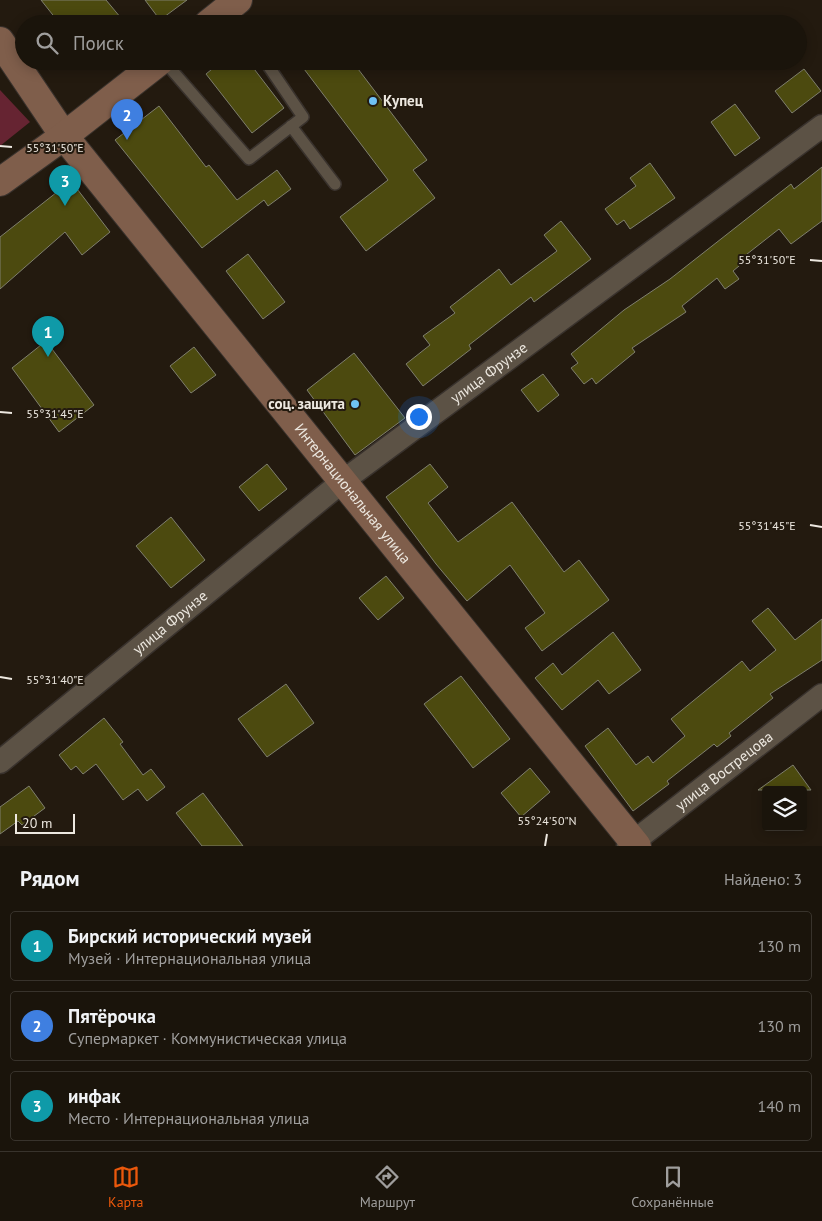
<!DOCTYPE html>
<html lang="ru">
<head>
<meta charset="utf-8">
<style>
	:root { --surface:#1a140b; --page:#231d14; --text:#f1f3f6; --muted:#9f9e9d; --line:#38332c; --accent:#ea580c }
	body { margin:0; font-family:"PT Sans",sans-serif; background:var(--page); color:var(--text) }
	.controls { position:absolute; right:15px; bottom:15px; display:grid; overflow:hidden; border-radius:5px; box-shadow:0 2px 12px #0003 }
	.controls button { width:45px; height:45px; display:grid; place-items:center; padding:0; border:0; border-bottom:1px solid var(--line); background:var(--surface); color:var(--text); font:25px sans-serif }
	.scale { position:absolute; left:15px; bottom:12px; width:60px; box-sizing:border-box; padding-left:5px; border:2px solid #ede8e0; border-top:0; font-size:14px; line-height:18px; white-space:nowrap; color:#ede8e0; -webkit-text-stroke:4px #231a0f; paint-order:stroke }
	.you { position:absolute; left:418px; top:416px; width:18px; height:18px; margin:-12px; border:4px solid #fff; border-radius:50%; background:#1a73e8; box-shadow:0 0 0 8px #1a73e833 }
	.badge { display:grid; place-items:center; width:32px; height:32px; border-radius:50%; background:var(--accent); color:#fff; font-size:16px; font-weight:700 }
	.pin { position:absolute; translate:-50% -41px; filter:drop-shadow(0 1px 2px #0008) }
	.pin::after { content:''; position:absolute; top:26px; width:18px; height:15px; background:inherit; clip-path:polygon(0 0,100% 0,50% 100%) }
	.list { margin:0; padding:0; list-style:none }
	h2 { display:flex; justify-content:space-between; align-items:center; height:65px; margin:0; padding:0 20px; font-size:21px }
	h2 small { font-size:16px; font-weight:400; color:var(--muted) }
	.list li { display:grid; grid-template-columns:32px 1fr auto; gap:15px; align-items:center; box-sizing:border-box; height:70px; margin:0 10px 10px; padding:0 10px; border:1px solid var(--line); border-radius:5px }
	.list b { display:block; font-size:19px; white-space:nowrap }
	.list p { margin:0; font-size:16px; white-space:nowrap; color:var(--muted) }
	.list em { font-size:16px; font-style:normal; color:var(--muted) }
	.icon { flex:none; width:28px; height:28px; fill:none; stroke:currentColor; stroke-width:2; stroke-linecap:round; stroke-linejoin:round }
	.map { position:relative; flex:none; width:822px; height:846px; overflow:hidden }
	.search { position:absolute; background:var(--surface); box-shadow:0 2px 12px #0003; left:15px; right:15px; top:15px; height:55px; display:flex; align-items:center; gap:12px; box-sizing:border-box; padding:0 18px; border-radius:28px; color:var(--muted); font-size:19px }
	.sheet { height:305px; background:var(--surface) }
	nav { display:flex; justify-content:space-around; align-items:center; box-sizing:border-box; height:70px; border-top:1px solid var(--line); background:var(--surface); font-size:14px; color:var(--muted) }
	nav a { display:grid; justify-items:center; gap:2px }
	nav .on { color:var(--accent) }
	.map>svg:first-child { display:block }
</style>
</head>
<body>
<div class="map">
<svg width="822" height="846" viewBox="0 0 822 846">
	<rect width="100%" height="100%" fill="#231a0f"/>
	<path fill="#662432" d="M0 90 30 122 0 146Z"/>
	<path fill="#4c4a0f" stroke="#7f7f6e" d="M41 0H106L126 24H60Z
		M145 0H187L160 20Z
		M222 61H248L284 108 252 133 206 74Z
		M298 61H352L427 160 413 170 435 198 366 251 340 217 388 180Z
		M804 69 821 91 792 113 775 91Z
		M735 104 760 138 735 156 711 122Z
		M159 106 206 167 209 165 237 200 277 170 291 189 268 206 264 200 202 248 115 140Z
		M650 163 675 198 630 229 624 220 617 225 605 209 636 186 630 178Z
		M822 167V221L791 244 779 229 742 258 745 261 733 271 739 279 725 289 717 278 682 306 686 312 632 348 635 352 596 384 592 378 584 384 571 368 578 363 571 354 624 310 670 279 791 184 794 189Z
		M71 181 110 232 82 255 65 232 0 289V237Z
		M561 221 591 259 534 302 531 297 469 345 471 349 423 386 406 364 430 345 423 336 455 313 450 307 499 269 511 285 557 251 544 235Z
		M248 254 285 302 263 319 226 271Z
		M46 341 94 405 59 432 12 368Z
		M194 347 216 375 191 393 170 366Z
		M354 353 405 418 355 455 307 390Z
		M543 374 559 395 538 412 521 390Z
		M267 464 287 489 259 511 239 487Z
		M430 464 448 487 428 503 458 542 512 502 564 572 579 560 609 600 542 651 525 628 545 613 510 565 467 601 436 564 386 497Z
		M171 517 205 560 171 588 136 546Z
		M386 576 404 598 378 620 359 598Z
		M768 608 795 640 822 619V660L770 694 773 698 729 733 731 736 717 747 714 744 667 781 669 784 633 811 585 746 608 728 636 765 648 756 653 763 685 736 671 719 742 661 750 671 776 650 752 621Z
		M613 632 641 670 609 694 598 680 562 710 535 678 553 663 562 675Z
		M461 676 510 739 473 768 424 704Z
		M286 684 314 723 267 757 238 719Z
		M104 718 123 742 120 744 143 775 151 769 165 787 147 801 138 789 123 800 96 764 83 774 76 766 71 770 59 755Z
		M793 765 811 790H758Z
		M530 768 550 792 521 817 501 793Z
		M29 786 45 808 22 825 18 821 0 834V807Z
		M203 793 243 846H202L176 813Z"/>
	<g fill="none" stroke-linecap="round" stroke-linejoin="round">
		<defs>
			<path id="lane" d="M228 8 239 24
				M164 61 249 159 303 117 265 61
				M291 126 335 184"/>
			<g id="street">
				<path id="s1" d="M0 762 343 481 822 126"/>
				<path id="s2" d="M628 846 822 695"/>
			</g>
			<g id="secondary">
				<path d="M208 24 238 0"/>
				<path id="s3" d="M0 41 64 136 637 846"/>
				<path d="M0 182 64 136 160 61"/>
			</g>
		</defs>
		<use href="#lane" stroke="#39322d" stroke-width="14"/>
		<use href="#street" stroke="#39322d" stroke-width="25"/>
		<use href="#secondary" stroke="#39322d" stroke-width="30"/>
		<use href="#lane" stroke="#5c5245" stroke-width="11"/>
		<use href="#street" stroke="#5c5245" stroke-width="22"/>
		<use href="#secondary" stroke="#7f5e4b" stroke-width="28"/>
	</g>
	<path fill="none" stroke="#ede8e0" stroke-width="2" d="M0 146 12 147M810 260 822 261M0 412 12 413M810 525 822 527M0 677 12 679M545 846 547 834"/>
	<g fill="#6fc2f4" stroke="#231a0f" stroke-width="2">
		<circle cx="373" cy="101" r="5"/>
		<circle cx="355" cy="404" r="5"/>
	</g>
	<g text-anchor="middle" stroke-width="4" stroke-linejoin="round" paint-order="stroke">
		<g font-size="15" font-weight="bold" fill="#ede8e0" stroke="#231a0f" text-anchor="start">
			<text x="383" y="106">Купец</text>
			<text x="345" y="409" text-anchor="end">соц. защита</text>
		</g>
		<g font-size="15" fill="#ede8e0" stroke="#231a0f">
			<text dy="5" stroke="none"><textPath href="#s1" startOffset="625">улица Фрунзе</textPath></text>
			<text dy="5" stroke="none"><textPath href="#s3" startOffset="574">Интернациональная улица</textPath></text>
			<text dy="5" stroke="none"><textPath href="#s1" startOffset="220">улица Фрунзе</textPath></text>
			<text dy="5" stroke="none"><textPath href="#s2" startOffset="122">улица Вострецова</textPath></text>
		</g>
	</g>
	<g font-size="12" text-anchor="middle" fill="#ede8e0" stroke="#231a0f" stroke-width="4" stroke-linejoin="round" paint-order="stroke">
		<text x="55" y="152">55°31'50"E</text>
		<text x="767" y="264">55°31'50"E</text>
		<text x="55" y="418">55°31'45"E</text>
		<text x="767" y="530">55°31'45"E</text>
		<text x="55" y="684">55°31'40"E</text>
		<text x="547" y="825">55°24'50"N</text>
	</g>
</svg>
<div class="controls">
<button><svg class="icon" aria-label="layers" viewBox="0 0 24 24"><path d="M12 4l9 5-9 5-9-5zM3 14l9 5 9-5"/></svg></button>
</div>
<div class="scale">20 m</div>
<div class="you"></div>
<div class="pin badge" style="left:48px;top:357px;background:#0f9aa8">1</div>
<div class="pin badge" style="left:127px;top:140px;background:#3f7fe0">2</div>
<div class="pin badge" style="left:65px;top:206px;background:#0f9aa8">3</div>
<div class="search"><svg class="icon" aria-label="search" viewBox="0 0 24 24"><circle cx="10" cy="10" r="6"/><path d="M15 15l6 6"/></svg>Поиск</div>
</div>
<section class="sheet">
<h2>Рядом<small>Найдено: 3</small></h2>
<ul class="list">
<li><span class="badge" style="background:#0f9aa8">1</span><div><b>Бирский исторический музей</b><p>Музей · Интернациональная улица</p></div><em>130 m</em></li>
<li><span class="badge" style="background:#3f7fe0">2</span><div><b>Пятёрочка</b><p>Супермаркет · Коммунистическая улица</p></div><em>130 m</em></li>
<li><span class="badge" style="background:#0f9aa8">3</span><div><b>инфак</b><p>Место · Интернациональная улица</p></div><em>140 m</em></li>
</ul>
</section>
<nav>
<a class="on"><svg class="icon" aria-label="map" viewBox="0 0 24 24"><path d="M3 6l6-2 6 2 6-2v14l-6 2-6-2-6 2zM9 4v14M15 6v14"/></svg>Карта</a>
<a><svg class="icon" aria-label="directions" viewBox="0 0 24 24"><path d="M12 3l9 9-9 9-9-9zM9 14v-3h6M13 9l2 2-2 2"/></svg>Маршрут</a>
<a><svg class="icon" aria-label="saved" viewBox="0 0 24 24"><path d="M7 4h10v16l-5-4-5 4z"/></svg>Сохранённые</a>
</nav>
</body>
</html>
